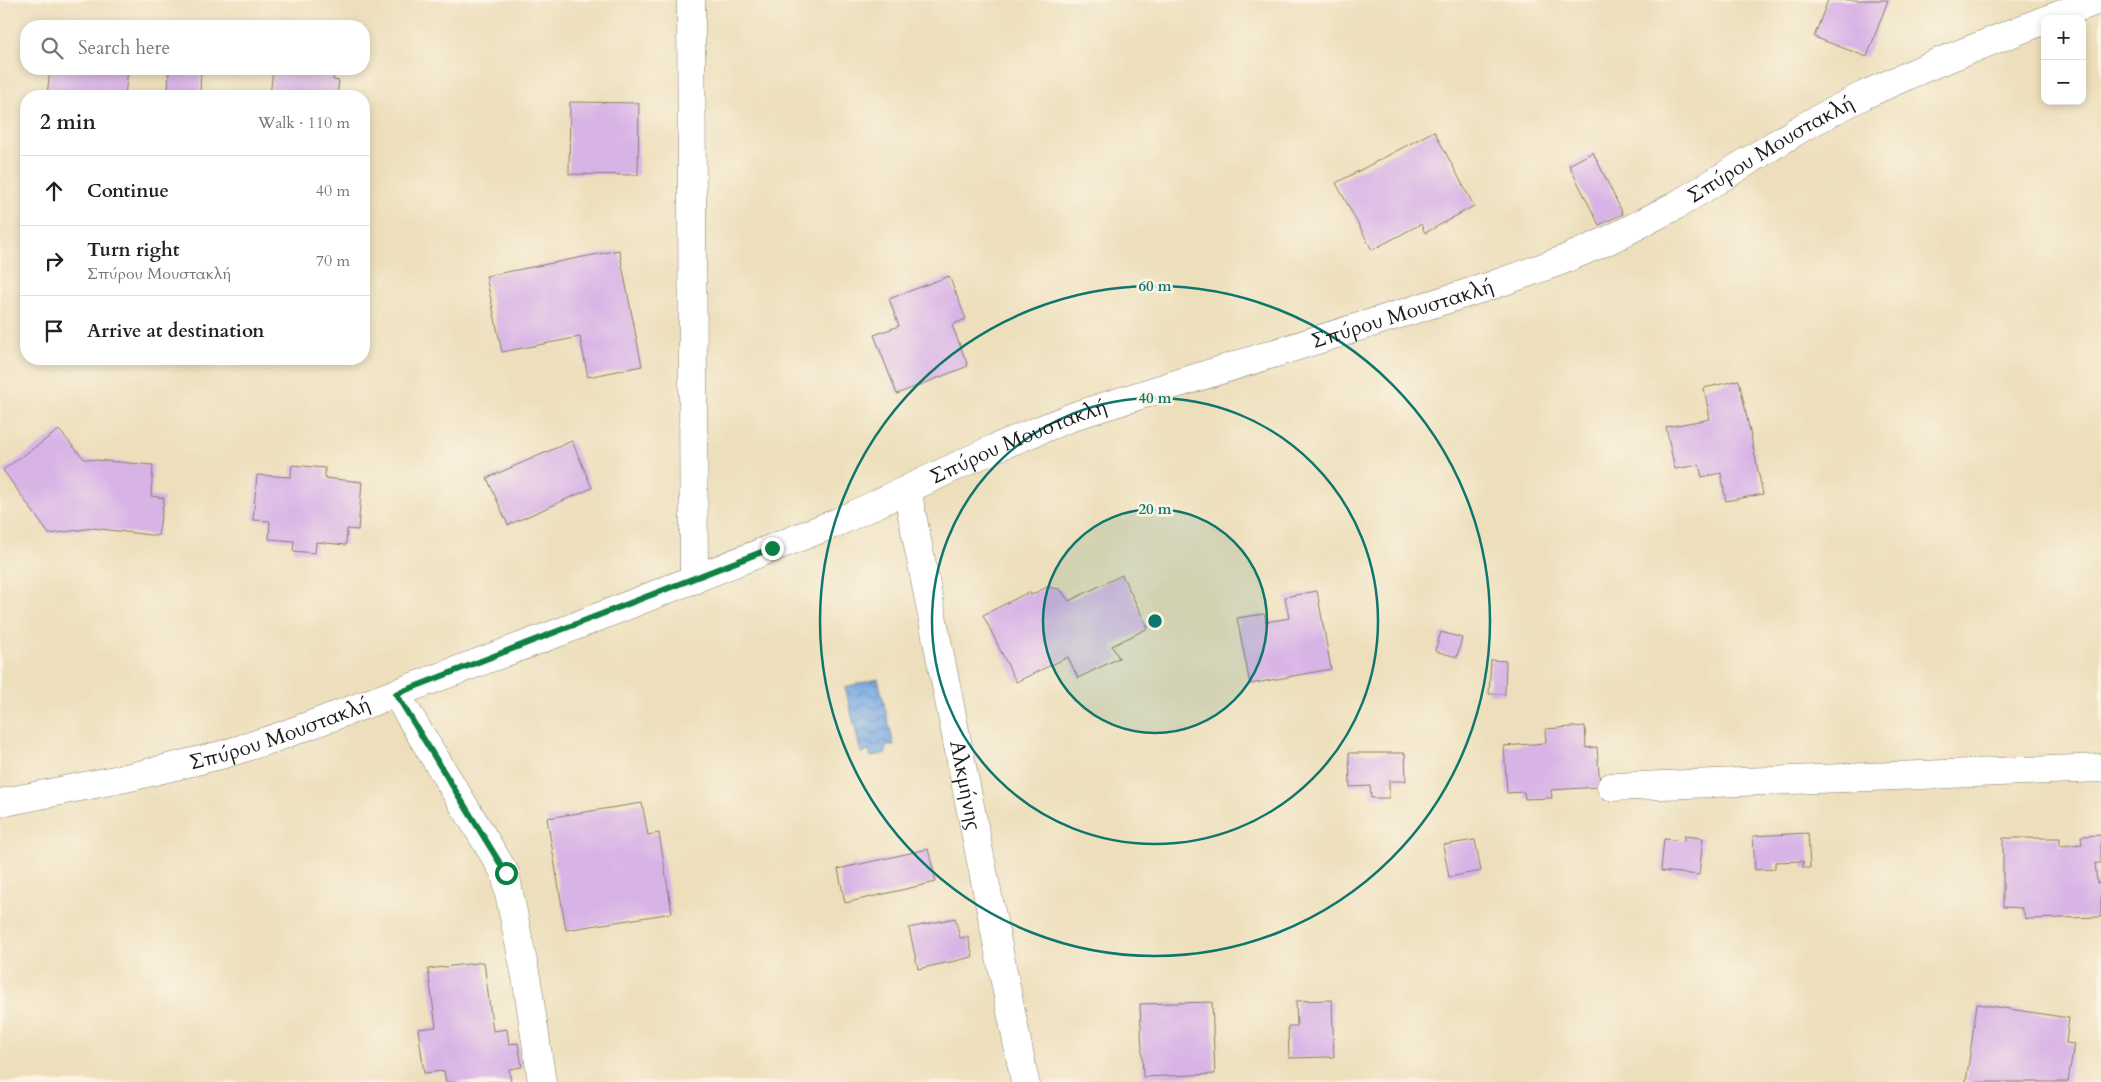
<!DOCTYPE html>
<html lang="en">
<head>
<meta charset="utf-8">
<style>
	:root { --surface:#fff; --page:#f6f6f6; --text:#222; --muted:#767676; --line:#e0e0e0 }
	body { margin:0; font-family:Cardo,serif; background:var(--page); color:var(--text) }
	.controls { position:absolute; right:15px; top:15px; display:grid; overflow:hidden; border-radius:10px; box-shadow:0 2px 8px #0003 }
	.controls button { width:45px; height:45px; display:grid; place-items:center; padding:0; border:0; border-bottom:1px solid var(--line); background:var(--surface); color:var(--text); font:25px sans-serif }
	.stop { position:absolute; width:15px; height:15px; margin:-11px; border:4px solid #0b8043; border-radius:50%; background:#fff }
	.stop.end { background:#0b8043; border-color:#fff; box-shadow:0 1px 5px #0008 }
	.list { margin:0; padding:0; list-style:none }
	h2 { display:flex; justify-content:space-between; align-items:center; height:65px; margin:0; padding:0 20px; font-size:21px }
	h2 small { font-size:16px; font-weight:400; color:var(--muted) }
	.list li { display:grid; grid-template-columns:32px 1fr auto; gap:15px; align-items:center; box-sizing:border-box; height:70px; padding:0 20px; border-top:1px solid var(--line) }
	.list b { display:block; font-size:19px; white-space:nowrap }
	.list p { margin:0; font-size:16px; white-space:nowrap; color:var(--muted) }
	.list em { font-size:16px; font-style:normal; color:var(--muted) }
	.icon { flex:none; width:28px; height:28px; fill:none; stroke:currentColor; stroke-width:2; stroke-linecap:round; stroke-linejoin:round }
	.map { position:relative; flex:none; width:2101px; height:1082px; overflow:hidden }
	.search { position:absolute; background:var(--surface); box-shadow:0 2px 8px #0003; left:20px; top:20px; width:350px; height:55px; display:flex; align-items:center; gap:12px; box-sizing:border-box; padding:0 18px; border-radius:20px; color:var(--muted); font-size:19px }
	.panel { position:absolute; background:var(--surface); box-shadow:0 2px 8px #0003; left:20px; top:90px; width:350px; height:275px; border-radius:20px }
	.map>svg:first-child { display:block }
</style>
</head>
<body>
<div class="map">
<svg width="2101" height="1082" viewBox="0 0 2101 1082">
	<defs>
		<pattern id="water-waves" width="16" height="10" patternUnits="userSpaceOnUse" patternTransform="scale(1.25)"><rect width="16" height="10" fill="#78a9e3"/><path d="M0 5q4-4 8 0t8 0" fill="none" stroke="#6289b7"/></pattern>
	</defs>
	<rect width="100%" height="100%" fill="#fcf5e5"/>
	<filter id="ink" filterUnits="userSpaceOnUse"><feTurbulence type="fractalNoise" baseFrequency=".02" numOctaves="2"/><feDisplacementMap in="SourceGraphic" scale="10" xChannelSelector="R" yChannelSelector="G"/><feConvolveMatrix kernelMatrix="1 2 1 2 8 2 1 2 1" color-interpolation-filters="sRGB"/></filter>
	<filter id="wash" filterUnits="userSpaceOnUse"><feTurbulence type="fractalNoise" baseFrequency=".0096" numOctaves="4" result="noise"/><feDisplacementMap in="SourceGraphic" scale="20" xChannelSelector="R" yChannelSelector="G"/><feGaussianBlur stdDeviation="1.12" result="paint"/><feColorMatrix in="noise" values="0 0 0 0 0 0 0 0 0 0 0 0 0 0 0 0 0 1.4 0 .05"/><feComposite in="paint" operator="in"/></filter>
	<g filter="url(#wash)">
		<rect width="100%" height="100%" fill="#eddfbc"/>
		<path fill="url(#water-waves)" stroke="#4a6280" d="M878 679 894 745 885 747 886 753 871 757 869 751 861 753 845 687Z"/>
		<g id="blocks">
			<path fill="#d8b3e6" d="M1828 0H1888L1867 57 1814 37Z
				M50 69H128L125 96H47Z
				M169 69H201L200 93 168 91Z
				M273 69H335L333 80 339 81 337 96H270Z
				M570 102 639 103 638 175 569 174Z
				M1434 131 1474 206 1425 233 1421 224 1372 250 1336 183Z
				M1593 152 1623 214 1599 225 1569 165Z
				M619 250 642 366 588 377 580 337 502 352 486 276Z
				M949 276 966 319 952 325 968 366 897 394 874 335 899 326 889 299Z
				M1739 380 1763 494 1726 501 1721 473 1702 477 1699 465 1675 469 1666 427 1710 419 1704 388Z
				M59 430 84 459 153 465 151 496 164 498 158 536 93 528 49 534 3 470Z
				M572 441 592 488 508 525 487 478Z
				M292 465 325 468V478L362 482 358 530 347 529 346 545 316 542 315 553 293 551 294 541 269 539 270 521 253 520 257 475 291 477Z
				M1122 575 1148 628 1112 646 1119 658 1078 678 1068 657 1016 682 983 615 1029 592 1031 595 1047 587 1060 589 1069 601Z
				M1317 591 1331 669 1250 684 1237 618 1264 614 1266 622 1289 618 1285 597Z
				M1441 632 1462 638 1457 657 1435 651Z
				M1491 660 1506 661 1505 694H1489Z
				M1585 726 1586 748 1597 747 1600 787 1551 790 1552 798 1525 799 1524 792 1507 793 1504 746 1546 743 1545 729Z
				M1349 753H1405L1406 781H1389V798H1371L1370 786 1350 787Z
				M642 803 648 835 659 833 672 913 566 930 547 818Z
				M1808 833 1810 868H1803V861L1775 862V869L1755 870 1753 836Z
				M2101 835V863H2095L2097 883H2101V917L2026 919 2022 908 2003 907V838H2060V846L2082 844 2081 836Z
				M1684 836 1703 838 1699 875 1661 871 1664 839 1684 841Z
				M1475 840 1481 871 1449 877 1443 845Z
				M928 849 936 882 845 903 838 869Z
				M955 918 960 938 968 937 973 957 918 969 909 928Z
				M484 962 493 1031 507 1029 509 1044 518 1043 522 1067 509 1069 511 1082H446L444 1071 424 1073 418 1029 436 1027 428 969Z
				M1332 1000 1334 1057 1289 1058 1288 1026H1297L1296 1001Z
				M1212 1002 1215 1074 1143 1077 1140 1004Z
				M1977 1004 2069 1018 2066 1043 2074 1044 2068 1082H1966Z"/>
		</g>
	</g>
	<g filter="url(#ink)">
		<use href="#blocks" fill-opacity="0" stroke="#847e6c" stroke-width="1"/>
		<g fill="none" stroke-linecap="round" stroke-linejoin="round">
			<defs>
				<g id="street">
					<path d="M691 0 694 580"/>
					<path id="s1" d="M907 490 1025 1082"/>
					<path d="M396 694 505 873 527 982 542 1082"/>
					<path d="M1611 787 2101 768"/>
				</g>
				<g id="secondary">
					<path d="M2048 19 2099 0"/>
					<path id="s2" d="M0 803 135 776 225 754 278 737 563 631 838 522 995 448 1077 415 1493 285 1563 260 1609 240 1677 205 1805 126 1864 95 1929 66 2045 20"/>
				</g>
			</defs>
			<use href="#street" stroke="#847e6c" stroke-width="29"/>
			<use href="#secondary" stroke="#847e6c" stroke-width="29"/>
			<use href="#street" stroke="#fff" stroke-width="28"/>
			<use href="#secondary" stroke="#fff" stroke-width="28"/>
		</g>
	</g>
	<g fill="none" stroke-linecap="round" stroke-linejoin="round" filter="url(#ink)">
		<path stroke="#0b8043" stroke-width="6" d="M506 873 396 694 772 548"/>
	</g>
	<circle cx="1155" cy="621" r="112" fill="#0f766e" fill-opacity=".12"/>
	<g fill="none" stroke="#0f766e" stroke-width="2.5">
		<circle cx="1155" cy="621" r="112"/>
		<circle cx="1155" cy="621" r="223"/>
		<circle cx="1155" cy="621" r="335"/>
	</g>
	<g text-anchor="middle" stroke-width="5" stroke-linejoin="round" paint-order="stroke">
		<g font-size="21" fill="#1c1c1c" stroke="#fcf5e5">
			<text dy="7" stroke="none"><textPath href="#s2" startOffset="1894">Σπύρου Μουστακλή</textPath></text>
			<text dy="7" stroke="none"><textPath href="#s2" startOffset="1489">Σπύρου Μουστακλή</textPath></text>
			<text dy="7" stroke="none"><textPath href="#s2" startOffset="1084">Σπύρου Μουστακλή</textPath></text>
			<text dy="7" stroke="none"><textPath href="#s2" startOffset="289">Σπύρου Μουστακλή</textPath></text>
			<text dy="7" stroke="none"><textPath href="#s1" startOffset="301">Αλκμήνης</textPath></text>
		</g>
	</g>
	<circle cx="1155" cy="621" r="8" fill="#0f766e" stroke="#fcf5e5" stroke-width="2.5"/>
	<g font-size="15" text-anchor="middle" font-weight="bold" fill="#0f766e" stroke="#fcf5e5" stroke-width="5" stroke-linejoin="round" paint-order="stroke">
		<text x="1155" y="291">60 m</text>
		<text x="1155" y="403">40 m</text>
		<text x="1155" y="514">20 m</text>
	</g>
</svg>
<div class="controls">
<button>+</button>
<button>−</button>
</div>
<div class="stop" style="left:506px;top:873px"></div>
<div class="stop end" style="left:772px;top:548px"></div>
<div class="search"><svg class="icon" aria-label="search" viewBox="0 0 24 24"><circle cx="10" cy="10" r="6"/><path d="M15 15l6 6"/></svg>Search here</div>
<section class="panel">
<h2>2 min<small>Walk · 110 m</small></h2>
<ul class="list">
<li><svg class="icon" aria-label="ahead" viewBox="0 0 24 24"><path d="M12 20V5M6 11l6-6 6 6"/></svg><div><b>Continue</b></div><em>40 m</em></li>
<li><svg class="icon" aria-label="right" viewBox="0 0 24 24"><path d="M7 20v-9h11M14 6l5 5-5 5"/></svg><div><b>Turn right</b><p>Σπύρου Μουστακλή</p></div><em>70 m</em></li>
<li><svg class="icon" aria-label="arrive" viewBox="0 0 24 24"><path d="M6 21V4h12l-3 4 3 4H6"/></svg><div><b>Arrive at destination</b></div></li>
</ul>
</section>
</div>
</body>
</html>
